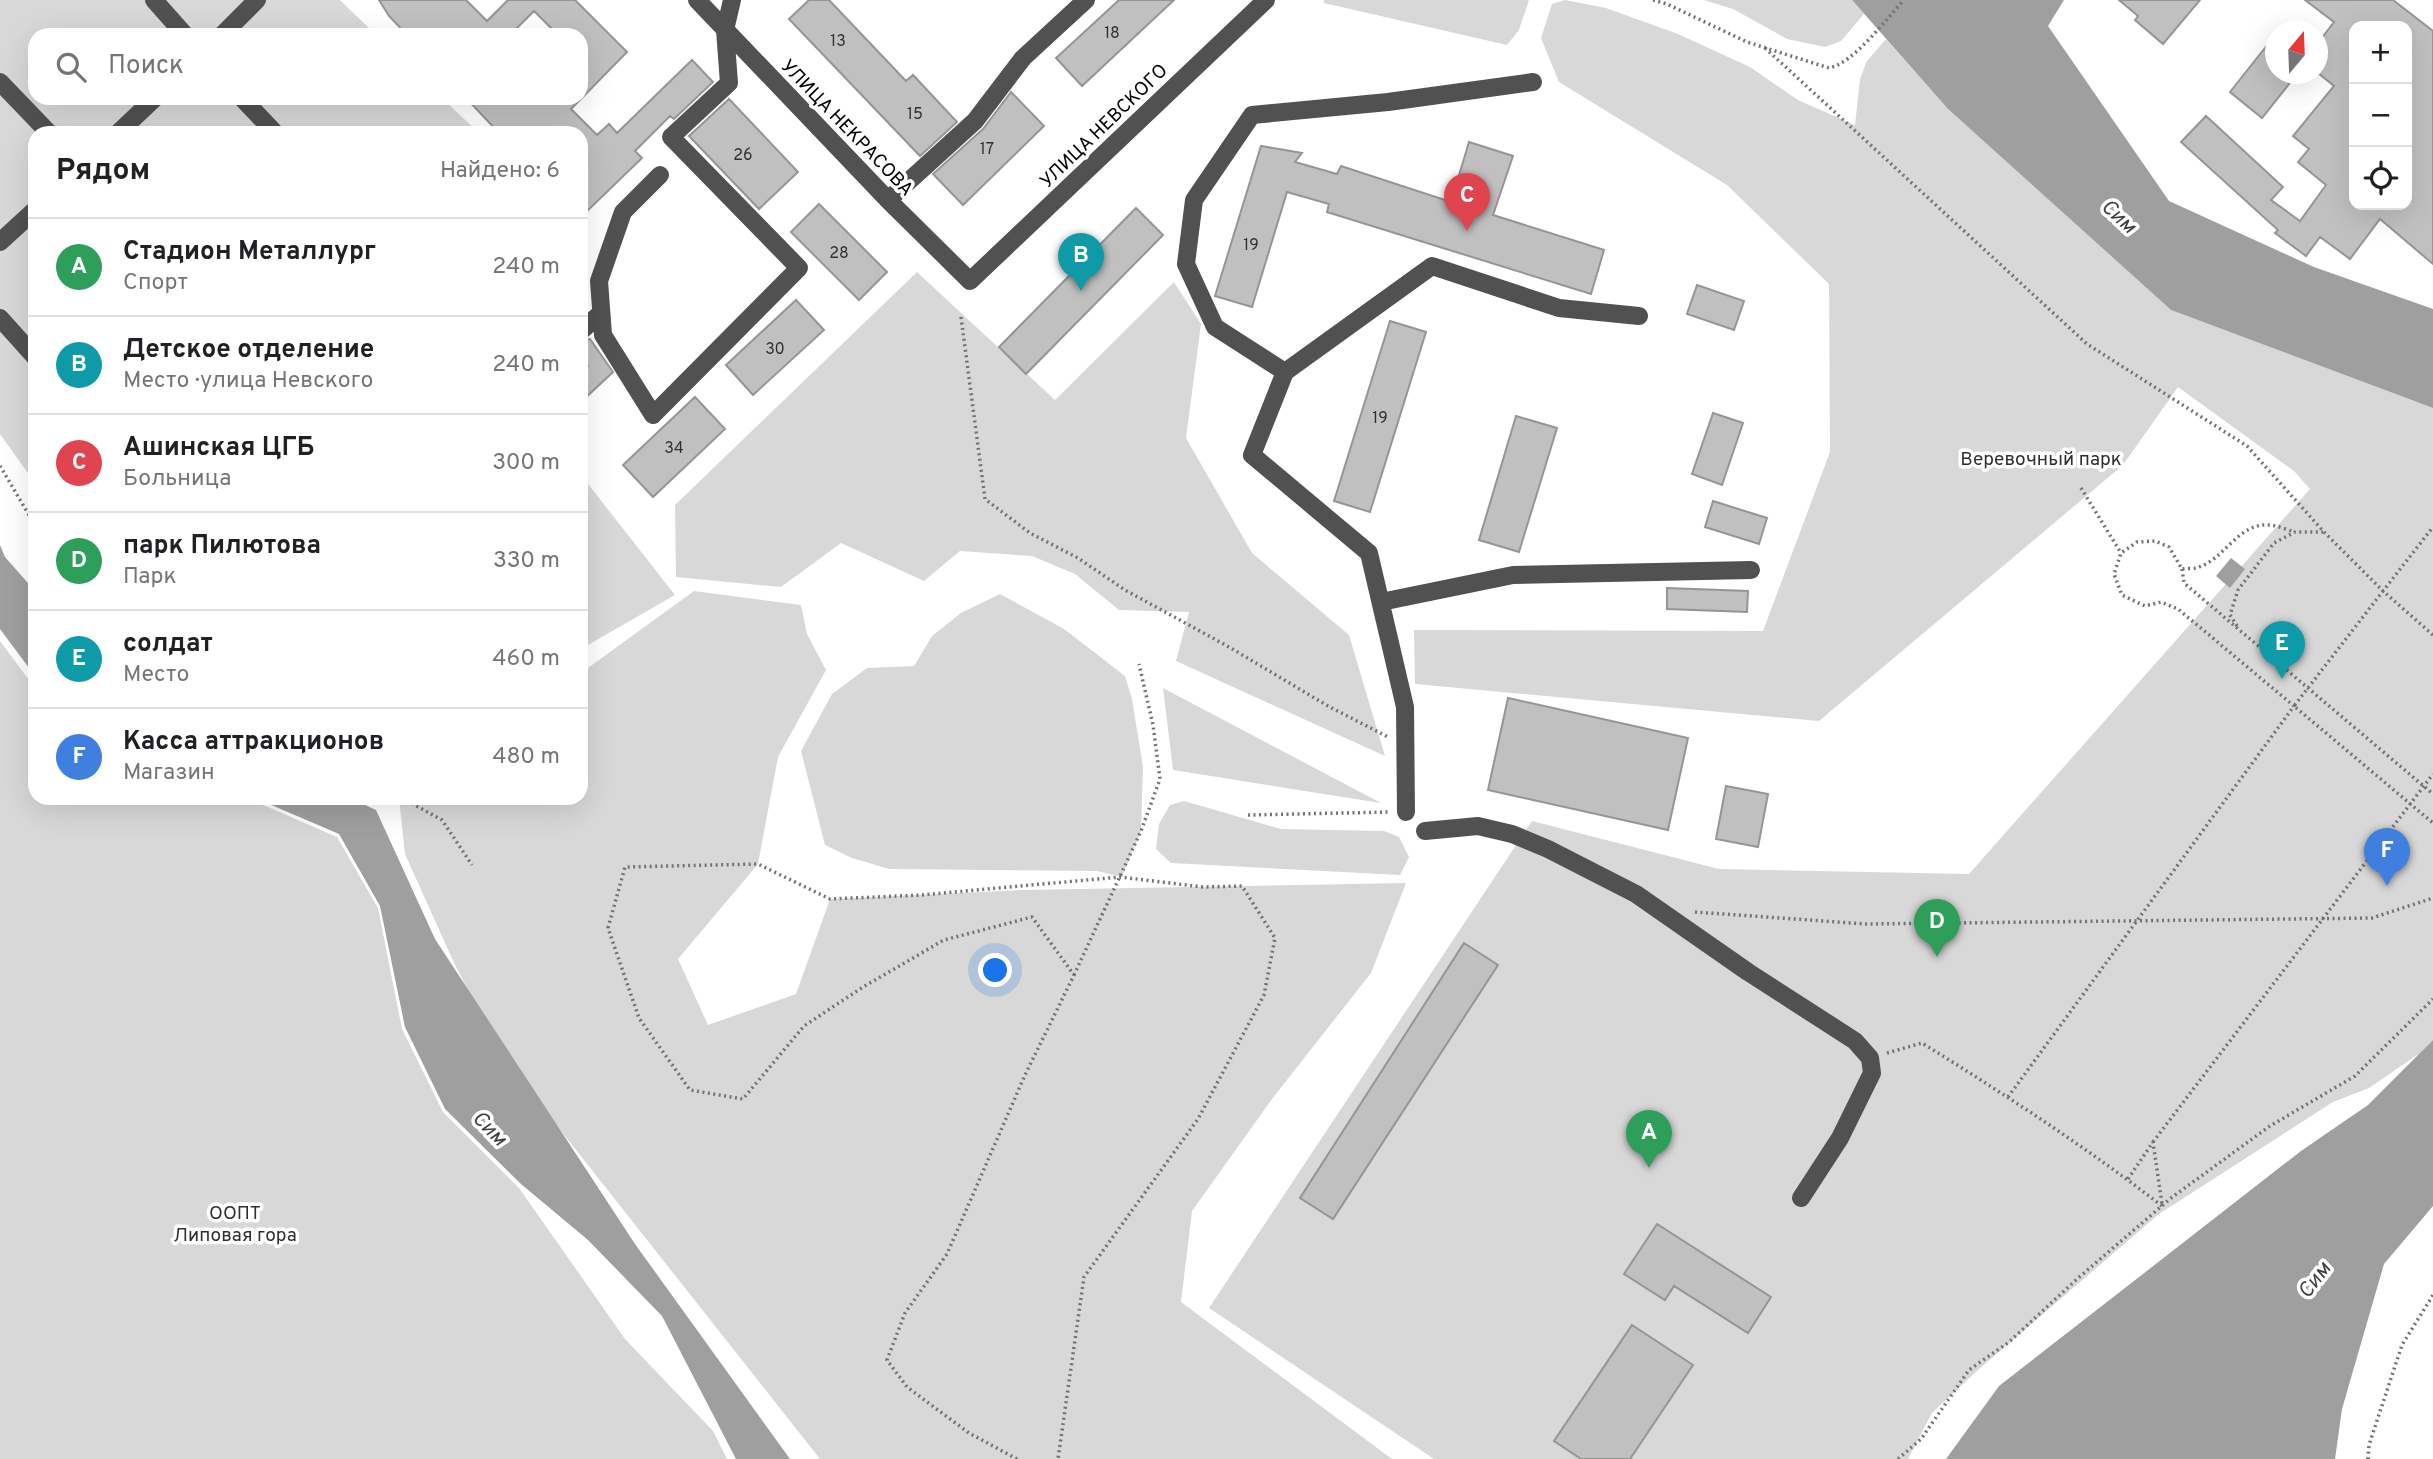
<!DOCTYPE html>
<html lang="ru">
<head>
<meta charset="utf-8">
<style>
	:root { --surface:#fff; --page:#f6f6f6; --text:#202124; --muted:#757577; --line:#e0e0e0; --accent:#d93025 }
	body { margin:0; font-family:Overpass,sans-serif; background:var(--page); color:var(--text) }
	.controls { position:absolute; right:21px; top:21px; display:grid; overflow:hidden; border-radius:14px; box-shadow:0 7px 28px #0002 }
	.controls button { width:63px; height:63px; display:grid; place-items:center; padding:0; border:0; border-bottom:2px solid var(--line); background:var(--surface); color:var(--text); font:35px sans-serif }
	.compass { position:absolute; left:2265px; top:21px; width:63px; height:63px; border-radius:50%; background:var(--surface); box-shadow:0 7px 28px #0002; rotate:19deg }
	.you { position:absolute; left:996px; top:971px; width:24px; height:24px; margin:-18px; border:5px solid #fff; border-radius:50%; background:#1a73e8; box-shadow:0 0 0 10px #1a73e833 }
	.badge { display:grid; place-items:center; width:46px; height:46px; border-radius:50%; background:var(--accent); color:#fff; font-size:23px; font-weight:700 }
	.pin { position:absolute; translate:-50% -58px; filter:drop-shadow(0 2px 4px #0008) }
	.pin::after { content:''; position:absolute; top:37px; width:24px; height:21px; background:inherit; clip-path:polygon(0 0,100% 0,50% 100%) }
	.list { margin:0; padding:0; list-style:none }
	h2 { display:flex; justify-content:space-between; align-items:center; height:91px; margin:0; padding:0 28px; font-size:30px }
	h2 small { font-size:23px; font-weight:400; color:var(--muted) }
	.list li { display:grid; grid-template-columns:46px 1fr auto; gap:21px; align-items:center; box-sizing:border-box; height:98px; padding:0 28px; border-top:2px solid var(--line) }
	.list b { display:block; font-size:26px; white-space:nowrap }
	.list p { margin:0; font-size:23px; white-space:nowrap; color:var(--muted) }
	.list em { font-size:23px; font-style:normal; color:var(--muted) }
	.icon { flex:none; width:38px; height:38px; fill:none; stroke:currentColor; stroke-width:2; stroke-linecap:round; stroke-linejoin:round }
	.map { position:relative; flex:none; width:2433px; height:1459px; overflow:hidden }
	.search { position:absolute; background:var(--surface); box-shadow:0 7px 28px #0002; left:28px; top:28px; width:560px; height:77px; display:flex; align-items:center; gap:18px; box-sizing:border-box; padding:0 24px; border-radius:21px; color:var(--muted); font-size:26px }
	.panel { position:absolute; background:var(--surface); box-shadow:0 7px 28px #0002; left:28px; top:126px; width:560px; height:679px; border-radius:21px }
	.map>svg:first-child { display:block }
</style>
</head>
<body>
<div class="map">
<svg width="2433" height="1459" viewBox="0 0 2433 1459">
	<rect width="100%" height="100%" fill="#fff"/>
	<path fill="#d8d8d8" d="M0 0H340L376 35H35V98H442L479 133H35V483L0 434Z
		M1324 0H1529L1519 30 1507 45 1324 3Z
		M1565 0 1606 8 1678 34 1750 67 1798 100 1855 125 1860 79 1867 61 1886 39 1948 109 2171 310 2433 408V1040L2420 1053 2369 1088 2333 1102 2159 1214 1978 1370 1932 1413 1908 1459H1434L1209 1308 1532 821 1719 869 1969 874 2310 489 2294 471 2178 387 2123 465 1819 721 1415 684 1414 630 1763 631 1830 452 1829 284 1727 185 1559 82 1541 38 1552 4Z
		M1704 0H1852L1864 14 1841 41 1825 47 1787 39 1733 9Z
		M917 272 1055 400 1174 282 1201 324 1186 438 1252 553 1349 635 1385 756 1176 661 1189 612 1119 610 1075 574 1032 556 960 551 924 581 841 543 781 587 676 577 675 505Z
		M581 475 675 595 581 649Z
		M694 591 801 605 807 634 826 670 778 757 758 864 678 959 708 1025 796 994 830 899 1023 890 1406 883 1371 973 1272 1099 1192 1211 1181 1302 1392 1459H820L505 1060 455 965 405 854 399 798H581V673Z
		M1000 594 1064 629 1125 676 1132 699 1143 767 1141 831 1122 877 1097 871 889 869 852 858 825 845 801 751 832 694 867 668 914 666 932 636 961 613Z
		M0 641 35 688V798H247L337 837 378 908 402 1029 443 1112 519 1188 625 1339 713 1431 727 1459H0Z
		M1163 688 1381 803 1173 770Z
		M1184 801 1281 829 1384 831 1399 837 1409 857 1400 875 1171 863 1156 849 1159 824 1170 805Z"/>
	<path fill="#9f9f9f" d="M1852 0H2064L2048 26 2169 201 2314 267 2433 309V408L2171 310 1948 109Z
		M0 545 5 557 35 591V676L0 629Z
		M2231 558 2245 569 2230 588 2216 576Z
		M255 798H350L376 810 435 939 635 1244 790 1459H736L662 1316 588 1240 521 1184 445 1109 405 1027 380 906 339 834Z
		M2433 1040V1206L2384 1264 2342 1409 2335 1459H1946L1999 1386 2301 1151 2368 1105Z"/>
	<path fill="#c0c0c0" stroke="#959595" stroke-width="2" fill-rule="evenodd" d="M379 0H466L487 21 508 0H575L627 52 571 109 597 135 609 124 617 133 692 60 713 82 674 119 670 116 635 151 642 158 581 217V133H499L466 98H581V35H558L534 11 510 35H407L389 16Z
		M809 0H829L906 81 913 75 957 122 920 156 789 19Z
		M1119 0H1174L1082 86 1056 58Z
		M2119 0H2200L2163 44 2135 20 2138 16Z
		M2305 0H2393L2433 31V264L2380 219 2350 259 2320 237 2306 256 2275 233 2278 230 2181 142 2206 116 2283 187 2271 200 2300 221 2326 185 2298 162 2309 149 2293 136 2334 86 2318 73V43L2334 22ZM2354 26H2407V205H2354Z
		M2276 34V74H2297L2262 118 2230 92Z
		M1011 92 1044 126 963 205 933 174 983 129Z
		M729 99 798 172 759 209 689 136Z
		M1469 142 1513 156 1493 215 1604 250 1591 294 1327 212 1329 204 1287 192 1252 307 1215 296 1261 146 1302 153 1295 162 1337 174 1341 166 1451 202Z
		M819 204 887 272 859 300 791 232Z
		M1136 208 1163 235 1026 374 999 347Z
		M1697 285 1744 301 1734 330 1687 314Z
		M796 300 824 330 753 395 726 365Z
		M1390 321 1426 332 1370 512 1334 501Z
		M590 339 613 372 581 402V373L588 366 581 358V342Z
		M695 397 725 429 653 497 623 465Z
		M1713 413 1743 423 1722 485 1692 474Z
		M1516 416 1557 428 1519 552 1479 540Z
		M1713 501 1767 518 1759 544 1705 527Z
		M1667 588 1748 591 1747 612 1667 609Z
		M1508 698 1688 738 1668 830 1488 790Z
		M1726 786 1768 794 1758 847 1716 839Z
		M1464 943 1498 965 1333 1219 1300 1198Z
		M1657 1224 1771 1297 1748 1333 1674 1286 1665 1300 1624 1274Z
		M1632 1325 1693 1365 1630 1459H1581L1554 1441Z"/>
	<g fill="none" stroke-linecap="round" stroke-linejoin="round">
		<path stroke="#737373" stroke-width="3.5" stroke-dasharray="2 3.5" stroke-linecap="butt" d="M1653 0 1667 4 1747 42 1829 68C1854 63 1886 19 1904 0
			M1765 48 2087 344 2247 446 2324 532 2383 591 2433 527
			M961 317 985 499 1030 533 1078 558 1125 590 1229 647 1328 706 1388 737
			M0 466 35 525
			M2081 488 2121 553
			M2182 569 2184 583 2433 794
			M2237 626 2230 615 2238 590 2274 543 2295 532H2323
			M2433 635 2383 591 2294 706 2433 823
			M402 798 442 820 472 865
			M1248 815 1390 812
			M1695 912 1866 924 2372 918 2433 898
			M1074 975 1141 831 1160 779 1153 725 1139 664
			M1887 1053 1922 1043C2004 1094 2086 1147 2162 1206
			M2008 1097 2294 706 2178 609 2161 602 2145 606 2122 595 2114 574 2121 553 2137 542 2155 541 2169 547 2182 569C2187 568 2194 569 2199 567 2224 559 2239 523 2268 525 2277 525 2287 530 2295 532
			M2153 1142 2433 774
			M2128 1179 2153 1142 2162 1204
			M1017 1459 969 1433 907 1387 887 1360 905 1313 947 1254 1025 1075 1074 975 1032 917 944 940 863 987 804 1026 743 1099 690 1090 639 1018 608 928 625 867 758 864 830 899 922 895 1120 877 1203 887 1242 886 1275 938 1264 995 1198 1119 1084 1277 1058 1459
			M1898 1459 1921 1439 1969 1370 2009 1342 2077 1279 2171 1198 2270 1126 2355 1076 2433 999
			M2368 1459 2369 1445 2402 1345 2433 1295"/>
		<path stroke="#515151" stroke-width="18" d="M154 0 185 35
			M697 0 888 200 970 281 1266 0
			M222 35 257 0
			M0 82 49 133
			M242 98 275 133
			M118 133 155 98
			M660 175 623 212 599 281 603 335 653 415 799 268 671 137 729 83 725 30 732 0
			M888 200 975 121 1023 58 1086 0
			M0 242 35 210
			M0 318 35 357
			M581 331 601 313
			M1285 372 1215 327 1186 264 1194 200 1252 115 1388 102 1533 82
			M1381 602 1513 575 1751 570
			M1406 812 1405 707 1369 553 1252 455 1285 372 1432 266 1559 308 1639 316
			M1425 831 1478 826 1512 834 1548 849 1636 894 1748 972 1855 1041 1870 1058 1872 1073 1840 1138 1801 1198"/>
	</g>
	<g text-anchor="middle" stroke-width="7" stroke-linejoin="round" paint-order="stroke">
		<g font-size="16" fill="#303030">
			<text x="1112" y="38">18</text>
			<text x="838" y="46">13</text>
			<text x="915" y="119">15</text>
			<text x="987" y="154">17</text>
			<text x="743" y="160">26</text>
			<text x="1251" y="250">19</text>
			<text x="839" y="258">28</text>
			<text x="775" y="354">30</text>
			<text x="1380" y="423">19</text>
			<text x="674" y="453">34</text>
		</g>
		<g font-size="19" fill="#000" stroke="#fff">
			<text transform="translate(1103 125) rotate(-44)" y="7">УЛИЦА НЕВСКОГО</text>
			<text transform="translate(848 127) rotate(46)" y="7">УЛИЦА НЕКРАСОВА</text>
		</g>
		<g font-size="19" fill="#2f2f2f" stroke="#fff">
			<text x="2041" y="465">Веревочный парк</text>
			<text x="235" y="1219">ООПТ<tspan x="235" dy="22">Липовая гора</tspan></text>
		</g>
		<g font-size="21" font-style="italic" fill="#404040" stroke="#fff">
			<text transform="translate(2119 216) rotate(43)" y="7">Сим</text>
			<text transform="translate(490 1128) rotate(46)" y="7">Сим</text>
			<text transform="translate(2314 1280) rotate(-53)" y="7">Сим</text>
		</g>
	</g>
</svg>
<div class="controls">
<button>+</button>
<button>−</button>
<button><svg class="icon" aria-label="locate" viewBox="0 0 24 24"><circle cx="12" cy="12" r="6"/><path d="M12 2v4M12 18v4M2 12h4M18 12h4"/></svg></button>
</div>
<svg class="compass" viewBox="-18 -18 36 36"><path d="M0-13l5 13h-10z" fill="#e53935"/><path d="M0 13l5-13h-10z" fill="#757577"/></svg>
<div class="you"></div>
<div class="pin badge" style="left:1649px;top:1168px;background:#2e9e5b">A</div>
<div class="pin badge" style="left:1081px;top:291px;background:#0f9aa8">B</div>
<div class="pin badge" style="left:1467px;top:231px;background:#e0444e">C</div>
<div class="pin badge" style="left:1937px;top:957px;background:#2e9e5b">D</div>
<div class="pin badge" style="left:2282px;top:679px;background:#0f9aa8">E</div>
<div class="pin badge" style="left:2387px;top:886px;background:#3f7fe0">F</div>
<div class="search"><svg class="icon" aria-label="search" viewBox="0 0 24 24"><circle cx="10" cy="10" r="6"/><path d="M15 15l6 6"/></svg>Поиск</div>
<section class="panel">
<h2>Рядом<small>Найдено: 6</small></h2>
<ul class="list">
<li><span class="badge" style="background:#2e9e5b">A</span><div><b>Стадион Металлург</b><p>Спорт</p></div><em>240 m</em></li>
<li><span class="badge" style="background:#0f9aa8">B</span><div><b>Детское отделение</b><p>Место · улица Невского</p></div><em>240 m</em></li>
<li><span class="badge" style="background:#e0444e">C</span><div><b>Ашинская ЦГБ</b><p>Больница</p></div><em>300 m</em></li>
<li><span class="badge" style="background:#2e9e5b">D</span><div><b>парк Пилютова</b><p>Парк</p></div><em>330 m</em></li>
<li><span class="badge" style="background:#0f9aa8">E</span><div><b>солдат</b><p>Место</p></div><em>460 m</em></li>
<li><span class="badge" style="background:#3f7fe0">F</span><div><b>Касса аттракционов</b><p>Магазин</p></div><em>480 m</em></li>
</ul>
</section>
</div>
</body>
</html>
